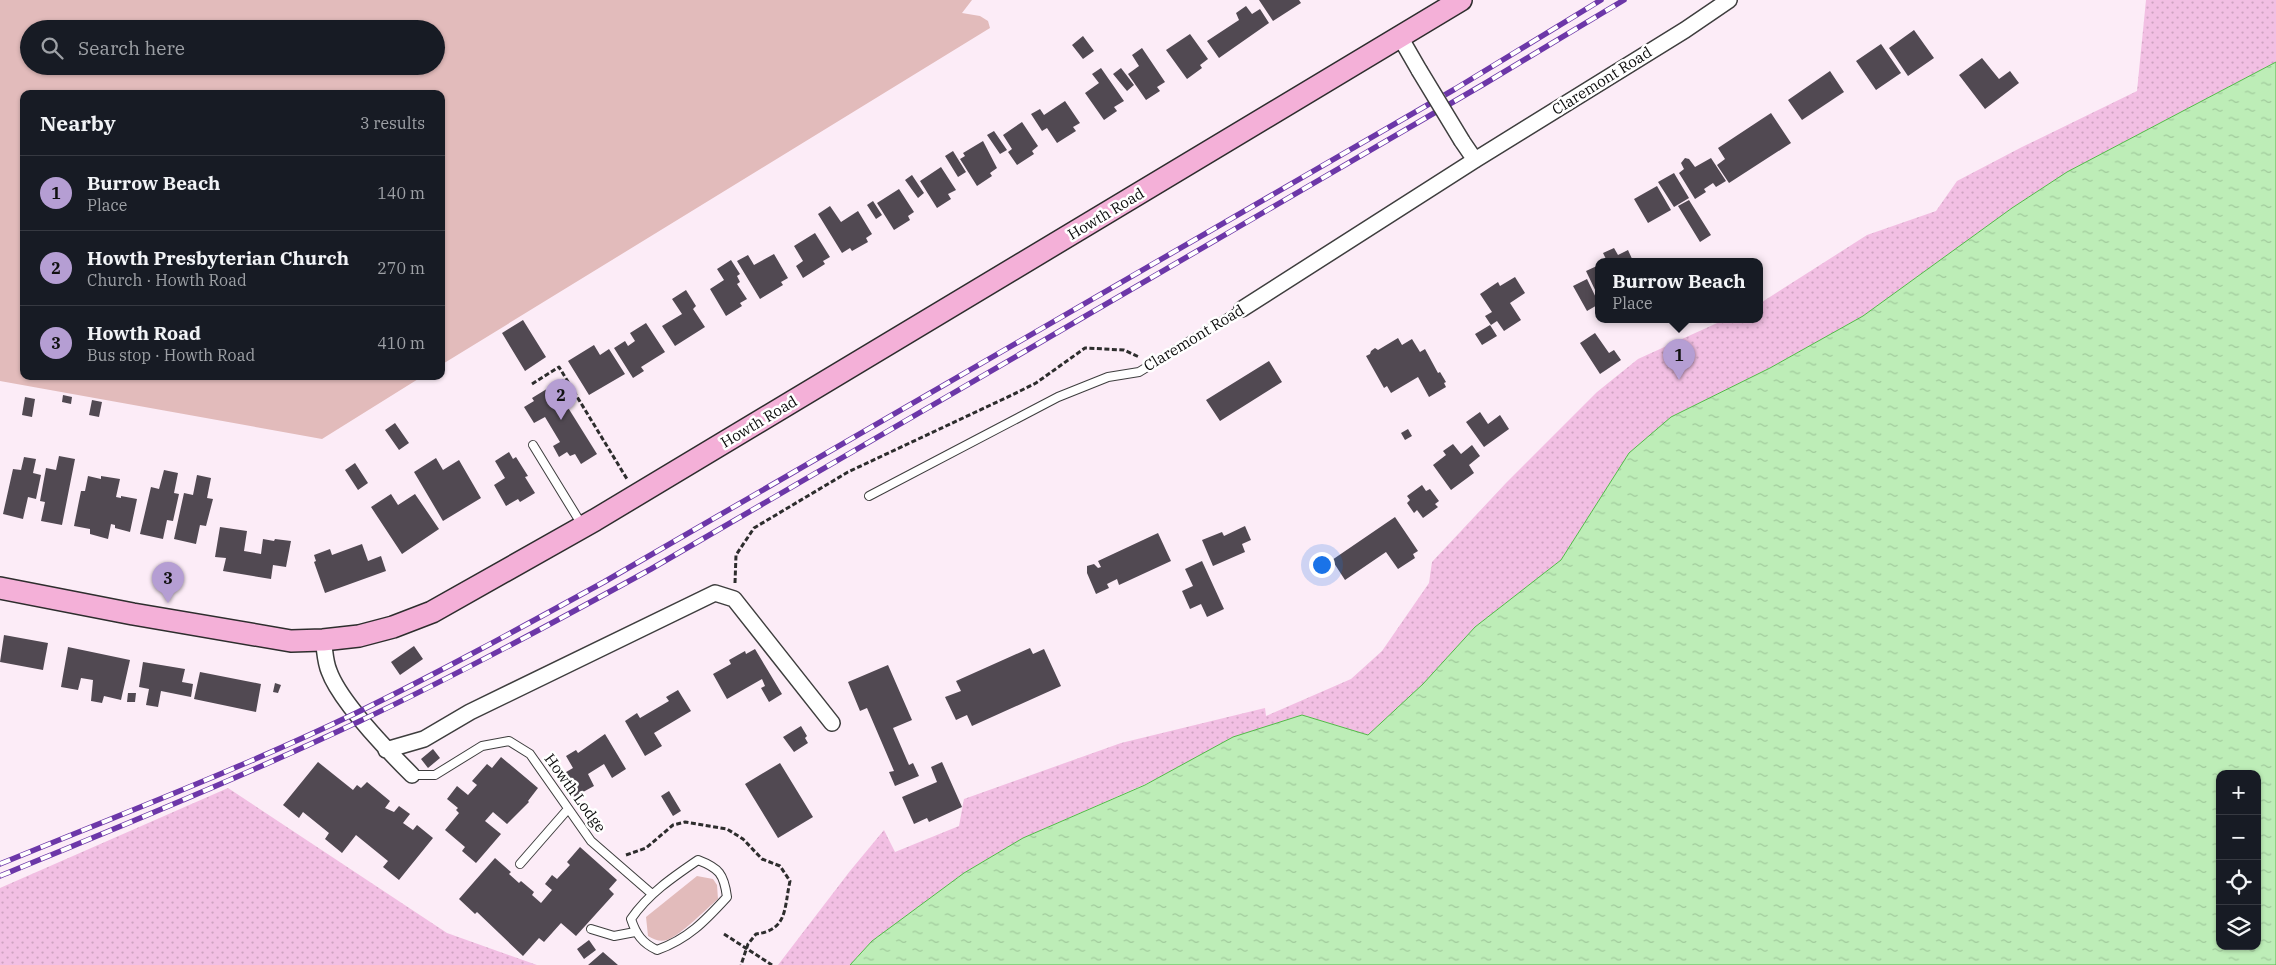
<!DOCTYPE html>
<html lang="en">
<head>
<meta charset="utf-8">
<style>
	:root { --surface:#171b24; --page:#20242c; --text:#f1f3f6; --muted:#9ea1a6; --line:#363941; --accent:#b59ed3 }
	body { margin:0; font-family:"IBM Plex Serif",serif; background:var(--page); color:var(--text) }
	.controls { position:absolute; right:15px; bottom:15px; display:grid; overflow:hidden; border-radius:10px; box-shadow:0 1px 4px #0004 }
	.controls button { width:45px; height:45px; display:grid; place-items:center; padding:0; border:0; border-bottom:1px solid var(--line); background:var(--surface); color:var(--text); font:25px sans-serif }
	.you { position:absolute; left:1321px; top:564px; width:18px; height:18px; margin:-12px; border:4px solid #fff; border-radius:50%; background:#1a73e8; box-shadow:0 0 0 8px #1a73e833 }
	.badge { display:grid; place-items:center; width:32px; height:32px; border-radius:50%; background:var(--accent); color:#111; font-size:16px; font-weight:700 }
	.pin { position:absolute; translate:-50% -41px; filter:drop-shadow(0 1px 2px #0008) }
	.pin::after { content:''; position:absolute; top:26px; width:18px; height:15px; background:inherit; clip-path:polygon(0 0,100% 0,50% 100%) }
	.popup { position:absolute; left:1595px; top:258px; width:168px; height:65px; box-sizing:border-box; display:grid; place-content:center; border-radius:10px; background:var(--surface); filter:drop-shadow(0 1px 4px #0005); font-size:16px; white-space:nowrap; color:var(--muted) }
	.popup b { font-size:19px; color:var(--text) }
	.popup::after { content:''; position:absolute; left:50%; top:100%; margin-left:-10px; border:10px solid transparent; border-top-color:var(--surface) }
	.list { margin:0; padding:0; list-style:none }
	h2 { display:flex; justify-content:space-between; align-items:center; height:65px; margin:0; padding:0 20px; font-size:21px }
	h2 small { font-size:16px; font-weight:400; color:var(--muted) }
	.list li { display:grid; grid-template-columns:32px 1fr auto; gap:15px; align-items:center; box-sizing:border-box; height:75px; padding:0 20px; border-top:1px solid var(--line) }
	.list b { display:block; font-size:19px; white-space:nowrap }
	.list p { margin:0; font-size:16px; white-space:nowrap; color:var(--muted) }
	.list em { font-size:16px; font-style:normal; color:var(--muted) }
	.icon { flex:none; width:28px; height:28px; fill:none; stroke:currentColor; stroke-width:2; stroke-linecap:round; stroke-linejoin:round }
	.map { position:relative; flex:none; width:2276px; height:965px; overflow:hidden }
	.search { position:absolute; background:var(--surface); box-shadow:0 1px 4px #0004; left:20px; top:20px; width:425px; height:55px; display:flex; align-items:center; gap:12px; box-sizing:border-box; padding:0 18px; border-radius:28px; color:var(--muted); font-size:19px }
	.panel { position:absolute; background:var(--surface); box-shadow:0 1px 4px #0004; left:20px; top:90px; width:425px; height:290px; border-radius:10px }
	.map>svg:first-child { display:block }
</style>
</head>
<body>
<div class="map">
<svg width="2276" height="965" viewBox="0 0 2276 965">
	<defs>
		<pattern id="sand-dots" width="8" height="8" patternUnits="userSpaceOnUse" patternTransform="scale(1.25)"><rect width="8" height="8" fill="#f2bfe3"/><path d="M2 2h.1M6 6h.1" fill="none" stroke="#cea3c1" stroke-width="1.8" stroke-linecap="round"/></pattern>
		<pattern id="water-ripples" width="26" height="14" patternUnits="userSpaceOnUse" patternTransform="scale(1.25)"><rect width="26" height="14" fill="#bdedb7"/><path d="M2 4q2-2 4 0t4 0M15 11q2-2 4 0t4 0" fill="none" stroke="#a1ca9c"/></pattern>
	</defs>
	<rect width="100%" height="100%" fill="#fcecf7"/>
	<path fill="#e2bbbb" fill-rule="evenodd" d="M0 0H972L962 13 980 16 988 21 990 28 441 365V94H24V376H423L322 439 0 381ZM29 29H436V66H29Z
		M697 876 713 879 717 885 718 899C706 909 681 935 667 940 660 942 655 940 648 936L646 917Z"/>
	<path fill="url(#sand-dots)" d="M2146 0H2276V62L2067 172 2012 208 1863 316 1770 368 1671 417 1629 453 1561 560 1475 627 1423 684 1368 735 1302 715 1023 838 964 873 872 941 850 965H778L850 871 884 830 895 852 959 826 964 799 1121 743 1265 708 1266 716 1351 679 1382 651 1429 583 1432 562 1506 483 1597 392 1638 359 1726 319H1759V304L1867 235 1936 211 1957 181 2022 147 2137 91Z
		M228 788 447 933 537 965H0V888Z"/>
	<path fill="url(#water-ripples)" stroke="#52ba48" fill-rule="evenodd" d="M2276 62V965H850L872 941 964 873 1023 838 1145 785 1233 737 1302 715 1368 735 1423 684 1475 627 1561 560 1629 453 1671 417 1770 368 1863 316 2012 208 2067 172ZM2220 774H2257V946H2220Z"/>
	<path fill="#514952" d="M1259 0H1299L1301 3 1273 21Z
		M1246 6 1252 14 1260 9 1269 23 1219 58 1207 41 1239 20 1236 13Z
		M1914 30 1934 58 1908 76 1889 48Z
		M1190 34 1208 59 1200 65 1202 68 1187 79 1166 50Z
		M1083 36 1094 51 1083 59 1072 45Z
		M1881 44 1901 73 1876 90 1856 61Z
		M1142 48 1165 82 1157 87 1160 91 1146 100 1128 74 1139 66 1132 55Z
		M1982 58 1999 79 2010 71 2019 83 1985 109 1959 75Z
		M1101 68 1124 101 1114 107 1117 111 1104 120 1085 93 1099 83 1092 74Z
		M1121 68 1134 85 1127 91 1113 74Z
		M1830 71 1844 92 1802 120 1788 100Z
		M1065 101 1080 123 1073 127 1076 131 1057 143 1047 128 1042 131 1031 114 1040 109 1044 115Z
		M1771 113 1791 143 1729 183 1717 165 1725 159 1718 148Z
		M1022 122 1038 146 1032 151 1034 154 1017 165 1008 152 1012 149 1003 135Z
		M994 131 1007 150 1000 154 987 135Z
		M983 141 997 168 990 173 992 176 977 186 960 159 965 156 963 153Z
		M953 151 966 172 958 177 945 156Z
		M1685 158 1689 159 1695 167 1711 158 1726 181 1716 187 1713 183 1704 189 1706 192 1695 199 1679 173 1684 169 1681 163Z
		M941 167 956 190 948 194 951 199 937 208 920 181Z
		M1674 173 1689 198 1674 207 1658 182Z
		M912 175 924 193 918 198 905 180Z
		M1657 186 1671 210 1648 223 1634 199Z
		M899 189 914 212 908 216 910 220 894 230 877 203Z
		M1689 200 1711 235 1700 242 1678 206Z
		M873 201 882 215 876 219 867 205Z
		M830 206 841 222 858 211 872 234 866 238 868 242 852 251 850 248 842 253 818 214Z
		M815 233 830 257 823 261 825 264 803 278 796 266 803 261 794 246Z
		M1614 248 1618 255 1628 250 1633 261H1607L1603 253Z
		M774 254 788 278 781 282 783 285 760 299 737 261 748 255 754 265Z
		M731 260 740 274 737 276 740 282 737 284 747 299 740 303 742 306 726 316 710 289 724 280 717 269Z
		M1599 265V293L1597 294 1586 271Z
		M1515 277 1525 293 1510 303 1521 320 1504 331 1497 321 1491 325 1485 316 1492 312 1480 294 1498 282 1500 286Z
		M1587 279 1599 304 1587 311 1573 286Z
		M686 290 696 306 693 309 705 327 675 346 662 326 682 314 672 299Z
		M523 320 546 357 525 371 502 333Z
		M646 323 665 352 641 367 644 371 633 378 614 348 625 341 628 346 635 341 630 333Z
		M1490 325 1497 336 1482 345 1475 334Z
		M1595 333 1609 353 1614 350 1621 360 1600 374 1580 343Z
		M1398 338 1402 345 1412 339 1420 352 1425 349 1438 373 1440 372 1446 382 1444 383 1446 387 1429 397 1418 377 1391 393 1387 386 1384 388 1366 356 1370 354 1371 351 1375 348 1378 350Z
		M594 345 600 355 609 349 625 374 589 395 568 361Z
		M1269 361 1282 382 1220 421 1206 400Z
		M563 379 576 400 567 406 597 454 581 464 575 454 570 456 567 452 559 457 553 446 560 442 545 417 534 423 524 407 534 401 532 398Z
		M63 395 72 397 71 404 62 402Z
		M25 397 35 399 32 417 22 415Z
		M92 400 102 402 99 417 89 415Z
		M1480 412 1488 424 1500 415 1509 429 1484 447 1466 422Z
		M395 423 409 443 399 450 385 430Z
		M1408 429 1412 436 1405 440 1401 433Z
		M1453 444 1461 454 1472 445 1480 456 1469 465 1474 473 1451 490 1433 465 1446 455 1443 451Z
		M509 452 513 459 516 457 528 476 525 477 535 493 520 502 518 499 506 506 494 485 505 478 495 461Z
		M59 456 75 459 62 525 41 521 45 502 40 501 46 468 56 470Z
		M24 457 36 459 33 473 41 475 36 499 28 497 23 519 3 514 13 469 21 470Z
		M436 458 443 470 459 460 481 498 443 521 414 472Z
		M355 463 368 483 358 490 345 470Z
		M164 470 178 473 174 493 179 494 173 521 167 520 163 539 140 534 151 487 159 489Z
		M197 475 211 478 207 498 213 499 206 526 200 525 196 544 174 539 184 493 193 495Z
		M88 476 101 479V476L120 479 116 497 121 498V496L137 499 130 532 115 528V525L111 524 108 539 90 534V529L74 526 81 491H85Z
		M1422 485 1426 491 1430 489 1439 501 1435 504 1438 507 1423 518 1417 510 1414 513 1407 503 1410 500 1407 496Z
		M391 494 398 505 415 494 439 529 402 554 371 507Z
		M1395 517 1418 551 1413 554 1415 558 1398 569 1386 552 1345 580 1332 560Z
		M1245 526 1251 540 1242 544 1245 552 1213 566 1202 540 1222 532 1224 536Z
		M220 527 247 531 244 551 261 554 263 539 274 541 275 539 291 541 286 567 273 565 271 579 223 571 226 558 215 557Z
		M1158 533 1171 561 1119 585 1117 579 1107 584 1109 588 1096 594 1087 573V566L1094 564 1098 568 1101 567 1098 561Z
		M362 544 368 561 381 556 386 571 325 593 314 562 316 561 314 555 330 549 332 555Z
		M1202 561 1224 609 1207 617 1201 604 1190 609 1182 591 1193 586 1185 569Z
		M4 635 48 643 43 670 0 662Z
		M414 646 423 659 400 675 391 662Z
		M68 647 130 660 121 700 104 696 102 703 91 701 93 680 81 678 78 690 61 687Z
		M1030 648 1033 654 1044 649 1061 686 972 726 967 715 956 720 945 697 961 691 956 681Z
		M755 649 782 694 769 702 761 688 765 686 762 679 727 699 713 674 731 664 729 660 745 651 746 654Z
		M143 662 185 669 182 682 193 684 191 697 161 691 158 707 146 705 149 689 139 687Z
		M888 665 912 720 893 728 909 765 913 763 919 776 895 786 889 772 894 771 867 708 860 711 848 682Z
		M200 672 261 684 256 712 194 699Z
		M275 683 281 685 278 693 273 692Z
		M678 690 691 711 654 733 662 746 645 756 625 721 637 713 640 718 669 701 666 697Z
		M128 693H136L135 702H127Z
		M801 726 807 736 805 738 808 743 794 752 783 737Z
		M605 734 626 769 612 778 604 764 588 774 594 786 574 797 561 775 573 768 566 756 576 750 578 753Z
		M433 749 440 758 428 768 421 759Z
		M501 757 538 788 528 801 529 802 507 824 493 812 485 821 501 834 476 863 462 851 465 847 445 830 459 813 456 810 458 808 447 799 457 786 468 795 477 785 472 781 487 764 492 768Z
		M318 762 353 790 357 785 361 788 367 782 390 801 385 808 394 812 399 806 410 814 403 823 413 830 417 825 433 838 399 880 383 867 388 861 356 835 342 853 325 839 329 833 303 812 299 818 283 805Z
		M942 762 962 807 929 822 927 818 914 824 902 797 937 782 931 767Z
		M780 763 813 817 778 838 745 784Z
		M669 791 681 811 673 816 661 796Z
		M580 847 617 880 609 889 614 894 576 936 561 923 544 942 539 938 523 956 477 912 475 914 459 899 495 858 511 872 509 874 519 883 521 881 534 892 532 895 541 903 552 890 545 884 552 875 557 879 570 865 567 862Z
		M589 940 596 950 584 959 577 949Z
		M603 952 618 965H588Z"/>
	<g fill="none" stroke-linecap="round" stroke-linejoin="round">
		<defs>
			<path id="lane" d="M533 445 582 525
				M869 496 1058 397 1108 377 1139 372 1242 309
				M412 775H435L482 746 509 741 530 754 591 841 652 894
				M698 860C719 868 724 874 727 897 705 921 688 939 657 950 642 943 636 934 631 919 648 894 673 877 698 860Z
				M520 864 568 809
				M591 929 614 936 635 932"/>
			<path id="street" d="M1400 37 1419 70
				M1462 141 1475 160
				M1242 309 1475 160 1685 30 1729 0
				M323 640C325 650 325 662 329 671 340 702 388 751 412 775
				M386 750 424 739 470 712 715 593 734 599 832 723"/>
			<path id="secondary" d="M0 588 133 614 291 641 323 640 359 636 393 627 432 612 595 520 1461 0"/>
		</defs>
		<use href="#lane" stroke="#3e3e3e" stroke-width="10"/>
		<use href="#street" stroke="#3e3e3e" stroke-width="18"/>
		<use href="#secondary" stroke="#2d2d2d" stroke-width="24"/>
		<path stroke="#2d2d2d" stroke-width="3" stroke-dasharray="5 2.5" stroke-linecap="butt" d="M532 384 559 367 627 479
			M735 583 736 555 754 528 848 472 1012 395 1036 383 1085 348 1124 350 1139 357
			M626 855 646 848 673 825 685 822 727 829 743 839 762 859 780 866 790 881C784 908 788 930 756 934L748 944 741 965
			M724 934 772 965"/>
		<use href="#lane" stroke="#fff" stroke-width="8"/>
		<use href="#street" stroke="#fff" stroke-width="15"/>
		<use href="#secondary" stroke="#f4b0d8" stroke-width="21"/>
		<defs>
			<path id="rail" d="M0 864C119 815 240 769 356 713 440 672 522 627 604 582L1455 89 1601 0
				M0 876C121 826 242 777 360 721 459 674 555 622 651 569L1484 84 1624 0"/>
		</defs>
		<use href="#rail" stroke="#6c37a8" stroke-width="5.5"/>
		<use href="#rail" stroke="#fff" stroke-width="4" stroke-dasharray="11" stroke-linecap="butt"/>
		<defs>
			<path id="street-bridge" d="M1419 70 1462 141"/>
		</defs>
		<use href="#street-bridge" stroke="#3e3e3e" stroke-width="18" stroke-linecap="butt"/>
		<use href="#street-bridge" stroke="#fff" stroke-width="15"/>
	</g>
	<g text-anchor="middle" stroke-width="5" stroke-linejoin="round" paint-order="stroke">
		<g font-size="15" fill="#0b0b0b" stroke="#fff">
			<text transform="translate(1602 81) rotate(-32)" y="5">Claremont Road</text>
			<text transform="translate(1106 214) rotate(-31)" y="5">Howth Road</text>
			<text transform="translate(1194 338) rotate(-31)" y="5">Claremont Road</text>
			<text transform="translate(759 422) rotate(-31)" y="5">Howth Road</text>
			<text transform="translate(575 793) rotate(54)" y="5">Howth Lodge</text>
		</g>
	</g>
</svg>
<div class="controls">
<button>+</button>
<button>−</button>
<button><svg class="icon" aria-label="locate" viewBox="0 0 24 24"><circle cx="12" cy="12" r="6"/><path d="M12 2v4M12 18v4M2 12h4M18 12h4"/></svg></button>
<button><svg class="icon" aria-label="layers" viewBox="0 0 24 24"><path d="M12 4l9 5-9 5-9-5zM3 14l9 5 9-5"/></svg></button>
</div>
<div class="you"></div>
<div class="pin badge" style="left:1679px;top:380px">1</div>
<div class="popup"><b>Burrow Beach</b>Place</div>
<div class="pin badge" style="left:561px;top:420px">2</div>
<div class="pin badge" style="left:168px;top:603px">3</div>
<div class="search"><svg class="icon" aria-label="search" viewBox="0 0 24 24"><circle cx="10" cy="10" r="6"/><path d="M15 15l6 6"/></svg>Search here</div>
<section class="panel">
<h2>Nearby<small>3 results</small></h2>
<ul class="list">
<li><span class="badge">1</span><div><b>Burrow Beach</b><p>Place</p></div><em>140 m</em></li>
<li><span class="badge">2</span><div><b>Howth Presbyterian Church</b><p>Church · Howth Road</p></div><em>270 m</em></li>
<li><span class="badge">3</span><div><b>Howth Road</b><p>Bus stop · Howth Road</p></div><em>410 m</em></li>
</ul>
</section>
</div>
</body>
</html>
